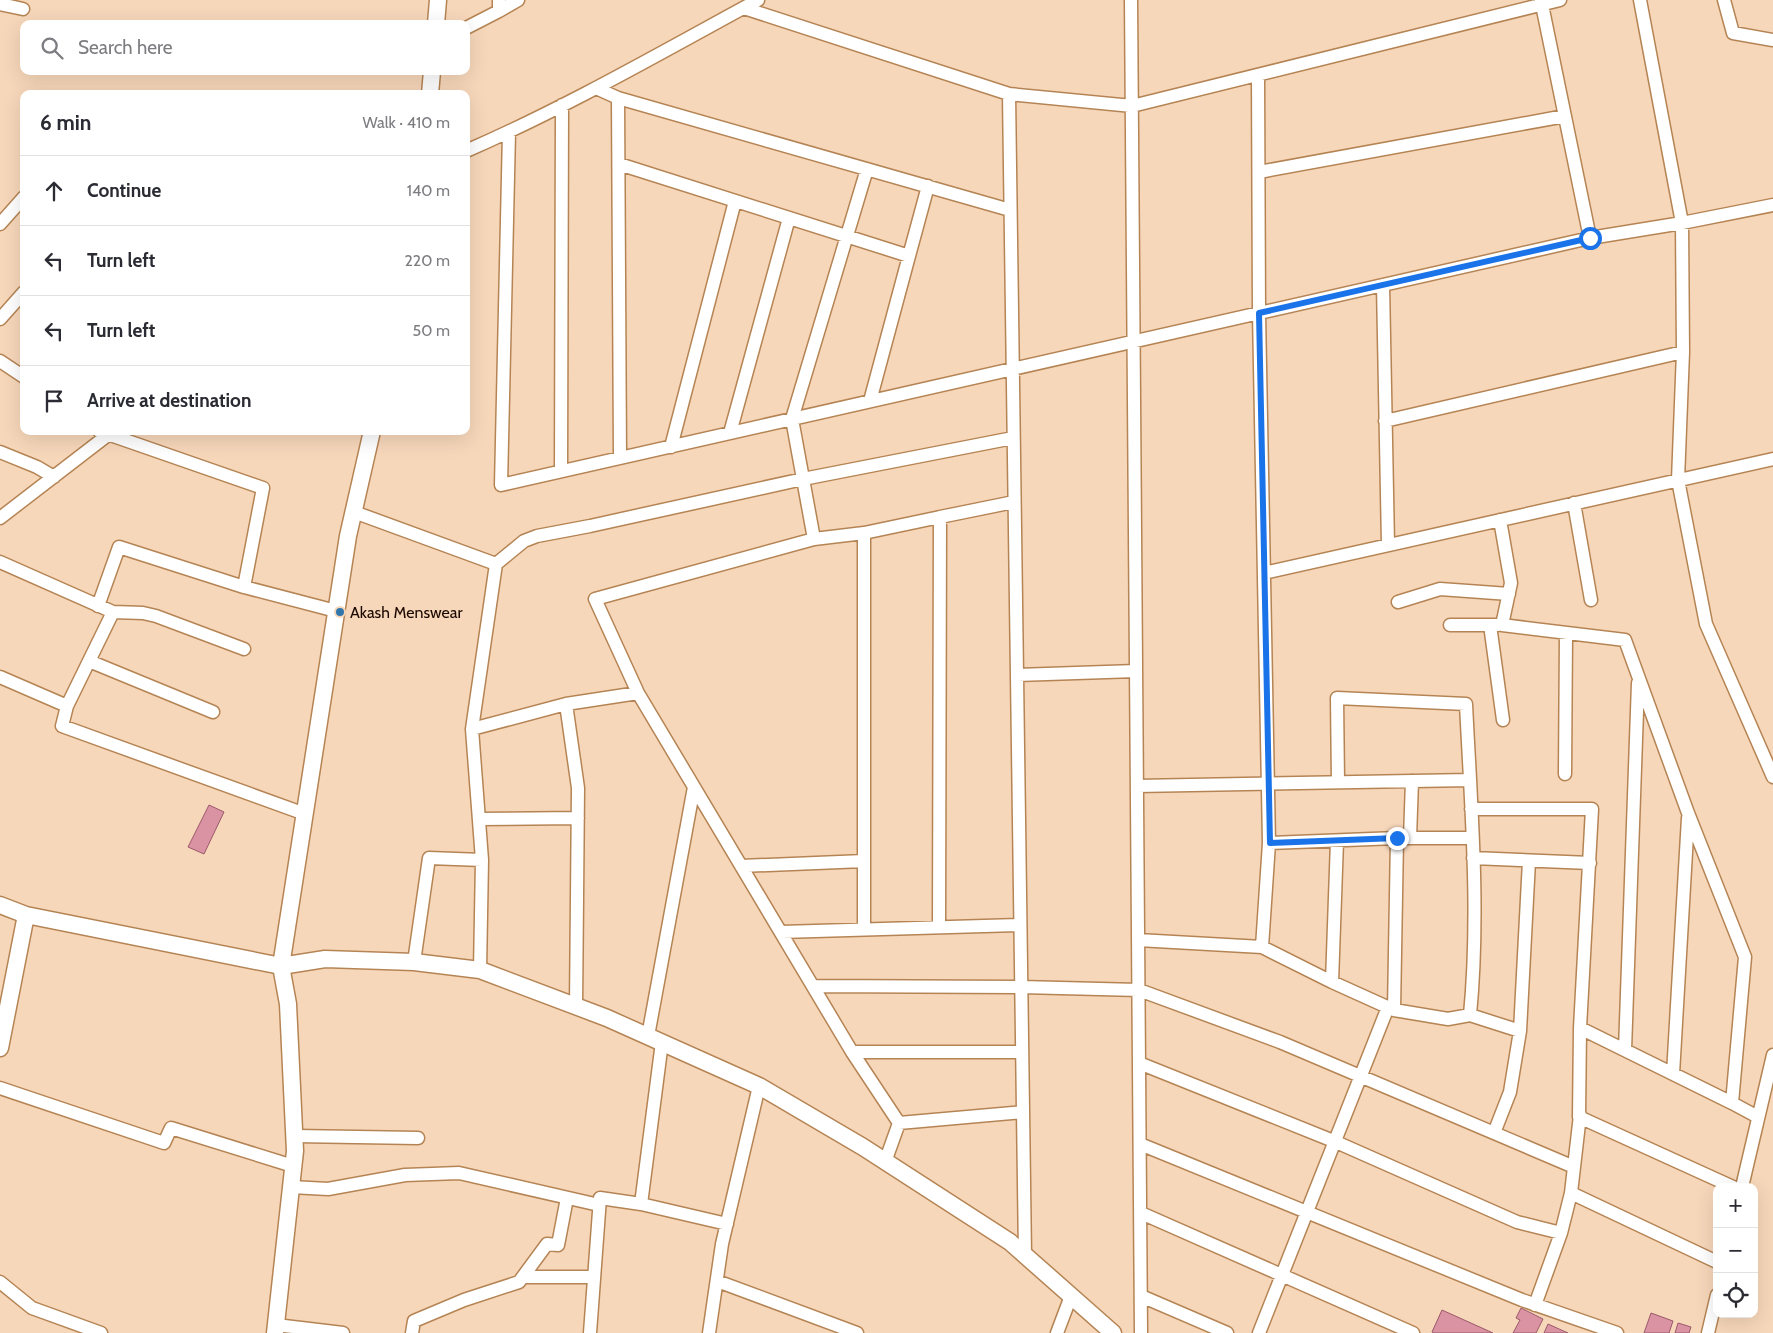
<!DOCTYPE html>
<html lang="en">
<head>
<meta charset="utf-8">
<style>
	:root { --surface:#fff; --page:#f2f2f3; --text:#2b2b33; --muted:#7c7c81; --line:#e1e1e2 }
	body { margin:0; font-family:Cabin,sans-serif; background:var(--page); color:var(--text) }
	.controls { position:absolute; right:15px; bottom:15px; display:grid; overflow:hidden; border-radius:10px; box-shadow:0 5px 20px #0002 }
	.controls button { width:45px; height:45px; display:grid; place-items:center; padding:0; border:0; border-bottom:1px solid var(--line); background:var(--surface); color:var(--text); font:25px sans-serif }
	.stop { position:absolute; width:15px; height:15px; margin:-11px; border:4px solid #1a73e8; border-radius:50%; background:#fff }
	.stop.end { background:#1a73e8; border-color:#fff; box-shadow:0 1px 5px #0008 }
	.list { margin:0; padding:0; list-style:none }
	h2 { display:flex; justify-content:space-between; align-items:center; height:65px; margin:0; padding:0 20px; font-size:21px }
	h2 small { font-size:16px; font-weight:400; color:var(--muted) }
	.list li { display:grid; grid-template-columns:32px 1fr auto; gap:15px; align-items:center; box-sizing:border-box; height:70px; padding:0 20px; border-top:1px solid var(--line) }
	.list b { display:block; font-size:19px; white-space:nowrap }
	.list em { font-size:16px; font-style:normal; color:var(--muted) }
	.icon { flex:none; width:28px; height:28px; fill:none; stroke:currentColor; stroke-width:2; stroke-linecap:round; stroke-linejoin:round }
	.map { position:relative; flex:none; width:1773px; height:1333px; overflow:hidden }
	.search { position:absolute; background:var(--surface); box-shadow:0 5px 20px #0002; left:20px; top:20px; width:450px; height:55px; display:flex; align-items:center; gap:12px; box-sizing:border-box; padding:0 18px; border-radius:10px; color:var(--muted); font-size:19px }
	.panel { position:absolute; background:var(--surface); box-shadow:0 5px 20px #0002; left:20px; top:90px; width:450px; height:345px; border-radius:10px }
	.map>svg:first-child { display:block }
</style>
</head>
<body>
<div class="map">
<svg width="1773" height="1333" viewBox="0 0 1773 1333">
	<rect width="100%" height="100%" fill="#f7d7ba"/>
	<path fill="#da93a3" stroke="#9b596a" d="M209 805 224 812 204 854 188 847Z
		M1521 1308 1543 1319 1536 1333H1513L1520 1320 1516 1318Z
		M1442 1310 1493 1333H1434L1432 1332Z
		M1651 1313 1673 1321 1669 1333H1644Z
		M1678 1323 1691 1327 1689 1333H1675Z
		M1548 1324 1568 1333H1544Z"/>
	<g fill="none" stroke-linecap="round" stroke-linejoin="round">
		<defs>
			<path id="minor" d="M499 0V11L518 0
				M1131 0 1141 1333
				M1541 0 1590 238
				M1640 0 1682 223 1683 352 1678 480 1706 624 1773 777
				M1724 0 1733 33 1773 40
				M0 4 23 9
				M744 8 1009 94 1132 106 1560 0
				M466 28 499 11
				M596 88 618 98 1010 210
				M1009 94 1025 1256
				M618 98 620 458
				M509 132 501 485 1590 238 1682 223 1773 205
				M466 151C567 107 662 52 758 0
				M619 164 909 256 928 186
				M1259 172 1565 116
				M0 224 24 197
				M1383 285 1388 545
				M0 319 24 292
				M0 361 24 377
				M870 401 909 256
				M1385 421 1683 352
				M99 431 263 488 244 587 336 611
				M730 433 789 218
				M671 447 735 201
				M0 452 37 467 54 477
				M561 471 562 105
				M1574 503 1591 600
				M354 512 496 564 472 729 566 704 638 693 852 1052 899 1123 1023 1112
				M0 518 113 431
				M1500 520 1511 583 1502 625 1625 640 1688 813 1745 957 1732 1103 1758 1117
				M864 533 814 539 792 419 867 169
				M0 562 113 612 67 706
				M496 564 524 541 537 536 590 526 803 479 1013 438
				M1264 573 1773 459
				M1398 602 1440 589 1509 594
				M98 606 119 547 244 587
				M113 612 143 613 156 616 244 649
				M1450 625H1498
				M1490 625 1503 720
				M89 661 213 712
				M1017 675 1136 671
				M0 677 67 706 62 726 305 814
				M638 693 595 599 814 539
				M566 704 578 788 576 1007
				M472 729 482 860 480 970
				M1565 774 1566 633
				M1137 786 1470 780
				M1471 809H1592L1580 1028 1732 1103
				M479 819 578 818
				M1410 838 1412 781
				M1269 843 1397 838H1472
				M1473 858 1590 863
				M741 866 864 861
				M939 927 940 517 1014 502
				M864 929V533L940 517
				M781 932 1020 925
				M1138 940 1262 947 1269 843 1259 313 1258 75
				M1262 947 1332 982 1394 1010 1448 1019 1470 1015C1480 912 1471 807 1466 704L1337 698 1338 782
				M414 962 429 858 482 860
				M1332 982 1337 841
				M813 986 1021 987 1139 990 1280 1042 1574 1167
				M1394 1010 1397 838
				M1470 1015 1520 1031
				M1580 1028 1579 1117 1733 1187
				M648 1036 694 787
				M1625 1050 1638 683
				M852 1052H1022
				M1139 1063 1336 1142 1517 1222 1561 1233
				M1673 1074 1688 818
				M0 1088 164 1143 171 1128 293 1166
				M1494 1133 1510 1092 1520 1031 1529 861
				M295 1136 418 1138
				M1140 1144 1522 1300 1617 1333
				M885 1162 899 1123
				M291 1187 328 1189 405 1175 459 1173 599 1205
				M1742 1187 1773 1055
				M1571 1193 1717 1262
				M641 1204 727 1224
				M1141 1213 1413 1333
				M523 1277H594
				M717 1281 857 1333
				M0 1282 32 1308 101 1333
				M1141 1296 1227 1333
				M1535 1305 1561 1233 1571 1193 1580 1115
				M276 1325 343 1333
				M412 1333 414 1321 464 1300 519 1282 547 1244 558 1245 567 1198
				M590 1333 600 1198 641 1204 662 1042
				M709 1333 722 1244 759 1086
				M1057 1333 1071 1296
				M1259 1333 1388 1007
				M1708 1333 1717 1295"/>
			<path id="tertiary" d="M436 24 438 0
				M430 94 432 71
				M0 905 26 915 281 966 325 959 414 962 480 970 607 1018 759 1086 863 1147 1010 1242 1113 1333
				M0 1048 26 915
				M275 1333 295 1151 288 1004 281 966 348 536 372 431"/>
		</defs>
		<use href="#minor" stroke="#b58454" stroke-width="15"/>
		<use href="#tertiary" stroke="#b58454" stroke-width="19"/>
		<use href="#minor" stroke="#fff" stroke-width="12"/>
		<use href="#tertiary" stroke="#fff" stroke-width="16"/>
	</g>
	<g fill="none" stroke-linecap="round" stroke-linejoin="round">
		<path stroke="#1a73e8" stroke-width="6" d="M1397 838 1270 843 1259 313 1590 238"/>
	</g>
	<circle fill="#3177ac" stroke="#f7d7ba" stroke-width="2" cx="340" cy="612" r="5"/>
	<g text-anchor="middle" stroke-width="4" stroke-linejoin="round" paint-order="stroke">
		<g font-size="16" fill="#1b0900" stroke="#f7d7ba" text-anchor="start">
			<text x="350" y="618">Akash Menswear</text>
		</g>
	</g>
</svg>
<div class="controls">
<button>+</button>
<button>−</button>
<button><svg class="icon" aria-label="locate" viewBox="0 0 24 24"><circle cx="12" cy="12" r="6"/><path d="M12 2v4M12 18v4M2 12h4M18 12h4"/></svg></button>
</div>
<div class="stop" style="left:1590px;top:238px"></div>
<div class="stop end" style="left:1397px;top:838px"></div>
<div class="search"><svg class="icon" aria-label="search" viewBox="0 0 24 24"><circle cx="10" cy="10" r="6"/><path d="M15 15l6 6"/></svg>Search here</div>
<section class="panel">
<h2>6 min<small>Walk · 410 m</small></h2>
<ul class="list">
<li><svg class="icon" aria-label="ahead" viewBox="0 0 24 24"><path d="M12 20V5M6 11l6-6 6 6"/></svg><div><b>Continue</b></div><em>140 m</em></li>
<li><svg class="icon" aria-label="left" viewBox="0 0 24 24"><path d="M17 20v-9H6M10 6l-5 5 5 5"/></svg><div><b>Turn left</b></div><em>220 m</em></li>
<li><svg class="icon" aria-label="left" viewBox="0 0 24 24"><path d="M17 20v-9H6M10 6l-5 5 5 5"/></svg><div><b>Turn left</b></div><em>50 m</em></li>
<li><svg class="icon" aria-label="arrive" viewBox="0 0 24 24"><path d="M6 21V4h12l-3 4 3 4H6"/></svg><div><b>Arrive at destination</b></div></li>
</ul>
</section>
</div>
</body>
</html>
